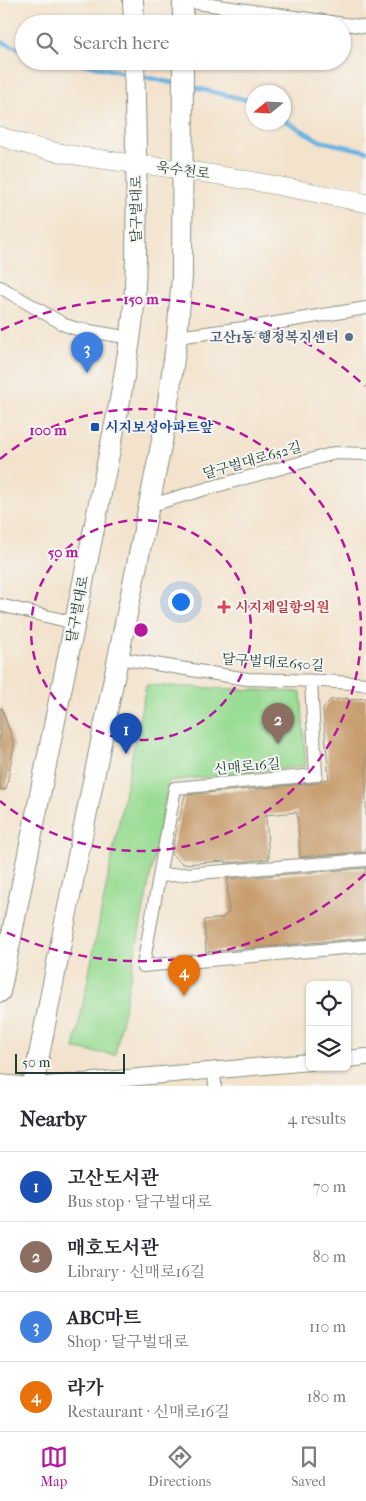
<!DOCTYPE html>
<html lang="en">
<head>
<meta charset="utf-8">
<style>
	:root { --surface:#fff; --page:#f2f2f3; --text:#2b2b33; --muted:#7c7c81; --line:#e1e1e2; --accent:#b5179e }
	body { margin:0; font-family:"IM FELL French Canon","Noto Serif KR",serif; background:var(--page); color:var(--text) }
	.controls { position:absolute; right:15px; bottom:15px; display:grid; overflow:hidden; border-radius:8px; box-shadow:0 1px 4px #0004 }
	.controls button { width:45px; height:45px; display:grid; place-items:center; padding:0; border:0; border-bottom:1px solid var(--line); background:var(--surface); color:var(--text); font:25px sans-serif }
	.compass { position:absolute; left:246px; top:85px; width:45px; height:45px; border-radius:50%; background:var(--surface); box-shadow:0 1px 4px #0004; rotate:252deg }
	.scale { position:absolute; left:15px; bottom:12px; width:110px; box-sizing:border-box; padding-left:5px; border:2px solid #1f3d34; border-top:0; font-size:14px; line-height:18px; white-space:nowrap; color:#1f3d34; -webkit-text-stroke:4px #f6f6f2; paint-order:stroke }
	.you { position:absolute; left:180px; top:601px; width:18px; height:18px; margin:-12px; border:4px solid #fff; border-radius:50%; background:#1a73e8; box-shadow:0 0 0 8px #1a73e833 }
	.badge { display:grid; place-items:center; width:32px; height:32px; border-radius:50%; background:var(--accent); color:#fff; font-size:16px; font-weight:700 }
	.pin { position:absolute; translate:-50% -41px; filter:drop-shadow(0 1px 2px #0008) }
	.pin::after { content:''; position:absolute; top:26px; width:18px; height:15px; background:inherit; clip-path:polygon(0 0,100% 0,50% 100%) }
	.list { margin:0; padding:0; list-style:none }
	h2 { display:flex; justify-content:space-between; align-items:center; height:65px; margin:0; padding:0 20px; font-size:21px }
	h2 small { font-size:16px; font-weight:400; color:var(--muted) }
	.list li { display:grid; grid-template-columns:32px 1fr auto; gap:15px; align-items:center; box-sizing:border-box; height:70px; padding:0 20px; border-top:1px solid var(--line) }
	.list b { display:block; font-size:19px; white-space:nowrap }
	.list p { margin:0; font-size:16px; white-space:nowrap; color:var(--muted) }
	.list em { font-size:16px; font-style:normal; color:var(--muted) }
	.icon { flex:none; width:28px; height:28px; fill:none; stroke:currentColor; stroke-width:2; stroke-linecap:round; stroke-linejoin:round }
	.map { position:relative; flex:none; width:366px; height:1086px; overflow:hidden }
	.search { position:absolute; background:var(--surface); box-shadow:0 1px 4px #0004; left:15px; right:15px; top:15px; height:55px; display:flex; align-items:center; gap:12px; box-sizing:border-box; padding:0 18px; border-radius:28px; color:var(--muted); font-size:19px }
	.sheet { height:345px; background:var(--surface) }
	nav { display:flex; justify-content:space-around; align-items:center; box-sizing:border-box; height:70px; border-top:1px solid var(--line); background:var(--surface); font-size:14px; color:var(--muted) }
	nav a { display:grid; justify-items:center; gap:2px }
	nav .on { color:var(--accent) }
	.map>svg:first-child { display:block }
</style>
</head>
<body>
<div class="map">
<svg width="366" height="1086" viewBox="0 0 366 1086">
	<rect width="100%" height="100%" fill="#f6f6f2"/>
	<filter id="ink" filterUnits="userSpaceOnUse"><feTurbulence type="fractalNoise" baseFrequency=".02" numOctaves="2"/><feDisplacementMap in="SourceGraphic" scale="10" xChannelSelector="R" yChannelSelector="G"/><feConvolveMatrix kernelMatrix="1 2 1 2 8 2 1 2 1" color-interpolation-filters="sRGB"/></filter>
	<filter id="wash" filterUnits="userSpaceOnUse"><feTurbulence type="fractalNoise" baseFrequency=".0096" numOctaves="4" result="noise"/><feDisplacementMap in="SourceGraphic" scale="20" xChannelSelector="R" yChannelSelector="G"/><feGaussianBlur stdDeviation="1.12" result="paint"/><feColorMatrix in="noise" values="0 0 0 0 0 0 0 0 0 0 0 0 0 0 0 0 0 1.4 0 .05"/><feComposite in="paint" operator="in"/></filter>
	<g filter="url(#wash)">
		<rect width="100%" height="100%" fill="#f3e3cd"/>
		<path fill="#99dc93" stroke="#5c8c64" d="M146 685 301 692 306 766 169 781 115 1055 74 1049Z"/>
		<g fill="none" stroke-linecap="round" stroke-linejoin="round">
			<path stroke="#6ab3e2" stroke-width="4.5" d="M0 41 24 51
				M71 61 128 74
				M141 76 177 84
				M187 86 248 100 254 103
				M284 120 320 141 366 151"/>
		</g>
		<g id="blocks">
			<path fill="#c89e70" d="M348 698V700L366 698V852L300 857 297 812 266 815 269 859 226 863V861L183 864 171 854 185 795 317 783 322 780 329 779 323 709 330 700Z
				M2 708 14 745 6 790 0 789V709Z
				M366 868V938L206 952 204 920 222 918 229 912 227 879Z"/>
		</g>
	</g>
	<g filter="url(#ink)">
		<use href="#blocks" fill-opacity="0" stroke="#899080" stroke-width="1"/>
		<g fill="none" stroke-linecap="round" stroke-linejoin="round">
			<defs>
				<path id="minor" d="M183 1 366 27
					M0 287 65 325 77 329 131 338
					M177 337 258 326 366 308
					M148 506 202 490 335 453 366 454
					M0 605 75 623
					M118 658 247 679 322 681 366 684
					M311 681 316 775 175 788 143 966 366 946
					M160 876 366 860
					M214 1070 215 1086"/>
				<path id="tertiary" d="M347 1059 366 1057
					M0 1083 30 1086
					M36 1086 310 1062"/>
				<path id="secondary" d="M0 136C58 158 122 161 183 170 244 178 305 191 366 203"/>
				<path id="primary" d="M133 0 134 24
					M183 24V0
					M0 992 120 400C126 363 134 325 135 287 138 212 136 136 134 61
					M33 1086 77 861 164 431 177 337 182 277 183 61"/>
			</defs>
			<use href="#minor" stroke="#899080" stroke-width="14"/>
			<use href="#tertiary" stroke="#899080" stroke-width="18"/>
			<use href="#secondary" stroke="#899080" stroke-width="19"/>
			<use href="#primary" stroke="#899080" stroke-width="22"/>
			<use href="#minor" stroke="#fff" stroke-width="12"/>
			<use href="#tertiary" stroke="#fff" stroke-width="16"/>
			<use href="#secondary" stroke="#fff" stroke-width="18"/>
			<use href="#primary" stroke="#fff" stroke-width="20"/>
		</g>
	</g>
	<g fill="none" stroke="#b5179e" stroke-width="2.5" stroke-dasharray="9 6">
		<circle cx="141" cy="630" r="110"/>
		<path d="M0 459A221 221 0 1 1 0 801"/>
		<path d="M365 874A331 331 0 0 1 1 930M1 330A331 331 0 0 1 365 386"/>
	</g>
	<circle fill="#5c6f8a" stroke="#f6f6f2" stroke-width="2" cx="349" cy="337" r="5"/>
	<rect fill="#1a4fb4" stroke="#f6f6f2" stroke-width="2" x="90" y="422" width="10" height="10" rx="2.5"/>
	<path fill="#e0444e" stroke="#f6f6f2" stroke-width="2" d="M221.5 599.5h5v5h5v5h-5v5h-5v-5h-5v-5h5z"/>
	<g text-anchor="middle" stroke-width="4" stroke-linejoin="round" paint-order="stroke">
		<g font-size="14" fill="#1f3d34" stroke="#f6f6f2">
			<text transform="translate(183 170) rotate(8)" y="5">욱수천로</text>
			<text transform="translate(136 209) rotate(-90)" y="5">달구벌대로</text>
			<text transform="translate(252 460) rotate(-16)" y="5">달구벌대로652길</text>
			<text transform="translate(77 609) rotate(-79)" y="5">달구벌대로</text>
			<text transform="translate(273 662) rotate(4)" y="5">달구벌대로650길</text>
			<text transform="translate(247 766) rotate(-5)" y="5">신매로16길</text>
		</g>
		<g font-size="14" font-weight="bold" fill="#4e5e75" stroke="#f6f6f2" text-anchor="end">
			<text x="339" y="342">고산1동 행정복지센터</text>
		</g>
		<g font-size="14" font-weight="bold" fill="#164399" stroke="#f6f6f2" text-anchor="start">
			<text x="105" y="432">시지보성아파트앞</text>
		</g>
		<g font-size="14" font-weight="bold" fill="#be3a42" stroke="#f6f6f2" text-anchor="start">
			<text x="235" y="612">시지제일항의원</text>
		</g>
	</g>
	<circle cx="141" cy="630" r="8" fill="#b5179e" stroke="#f6f6f2" stroke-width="2.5"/>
	<g font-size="15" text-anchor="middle" font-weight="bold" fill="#b5179e" stroke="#f6f6f2" stroke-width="4" stroke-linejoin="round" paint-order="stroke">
		<text x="141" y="304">150 m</text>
		<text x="48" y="435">100 m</text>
		<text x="63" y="557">50 m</text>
	</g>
</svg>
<div class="controls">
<button><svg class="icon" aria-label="locate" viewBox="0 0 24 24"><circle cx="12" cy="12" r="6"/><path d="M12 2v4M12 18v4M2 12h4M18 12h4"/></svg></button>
<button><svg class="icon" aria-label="layers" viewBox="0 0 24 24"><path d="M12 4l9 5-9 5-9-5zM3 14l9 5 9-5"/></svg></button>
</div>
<svg class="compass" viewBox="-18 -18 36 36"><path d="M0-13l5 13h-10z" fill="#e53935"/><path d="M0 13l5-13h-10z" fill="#7c7c81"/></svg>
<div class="scale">50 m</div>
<div class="you"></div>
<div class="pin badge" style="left:126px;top:754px;background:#1a4fb4">1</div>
<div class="pin badge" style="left:278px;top:744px;background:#8d6e63">2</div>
<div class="pin badge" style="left:87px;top:373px;background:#3f7fe0">3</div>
<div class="pin badge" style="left:184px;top:996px;background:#e8710a">4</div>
<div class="search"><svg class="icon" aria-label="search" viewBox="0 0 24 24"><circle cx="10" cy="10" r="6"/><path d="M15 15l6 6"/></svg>Search here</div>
</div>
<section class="sheet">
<h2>Nearby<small>4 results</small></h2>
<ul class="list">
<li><span class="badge" style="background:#1a4fb4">1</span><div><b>고산도서관</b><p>Bus stop · 달구벌대로</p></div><em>70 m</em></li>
<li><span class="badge" style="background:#8d6e63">2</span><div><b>매호도서관</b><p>Library · 신매로16길</p></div><em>80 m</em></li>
<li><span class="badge" style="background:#3f7fe0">3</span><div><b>ABC마트</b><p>Shop · 달구벌대로</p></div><em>110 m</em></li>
<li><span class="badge" style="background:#e8710a">4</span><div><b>라가</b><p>Restaurant · 신매로16길</p></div><em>180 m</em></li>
</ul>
</section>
<nav>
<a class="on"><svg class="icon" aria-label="map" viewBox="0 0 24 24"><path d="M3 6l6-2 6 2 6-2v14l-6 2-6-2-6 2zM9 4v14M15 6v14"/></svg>Map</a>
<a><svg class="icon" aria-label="directions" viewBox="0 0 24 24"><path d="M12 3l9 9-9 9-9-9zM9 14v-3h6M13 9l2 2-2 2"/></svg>Directions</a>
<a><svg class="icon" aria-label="saved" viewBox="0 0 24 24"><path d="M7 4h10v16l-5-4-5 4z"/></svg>Saved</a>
</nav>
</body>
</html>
